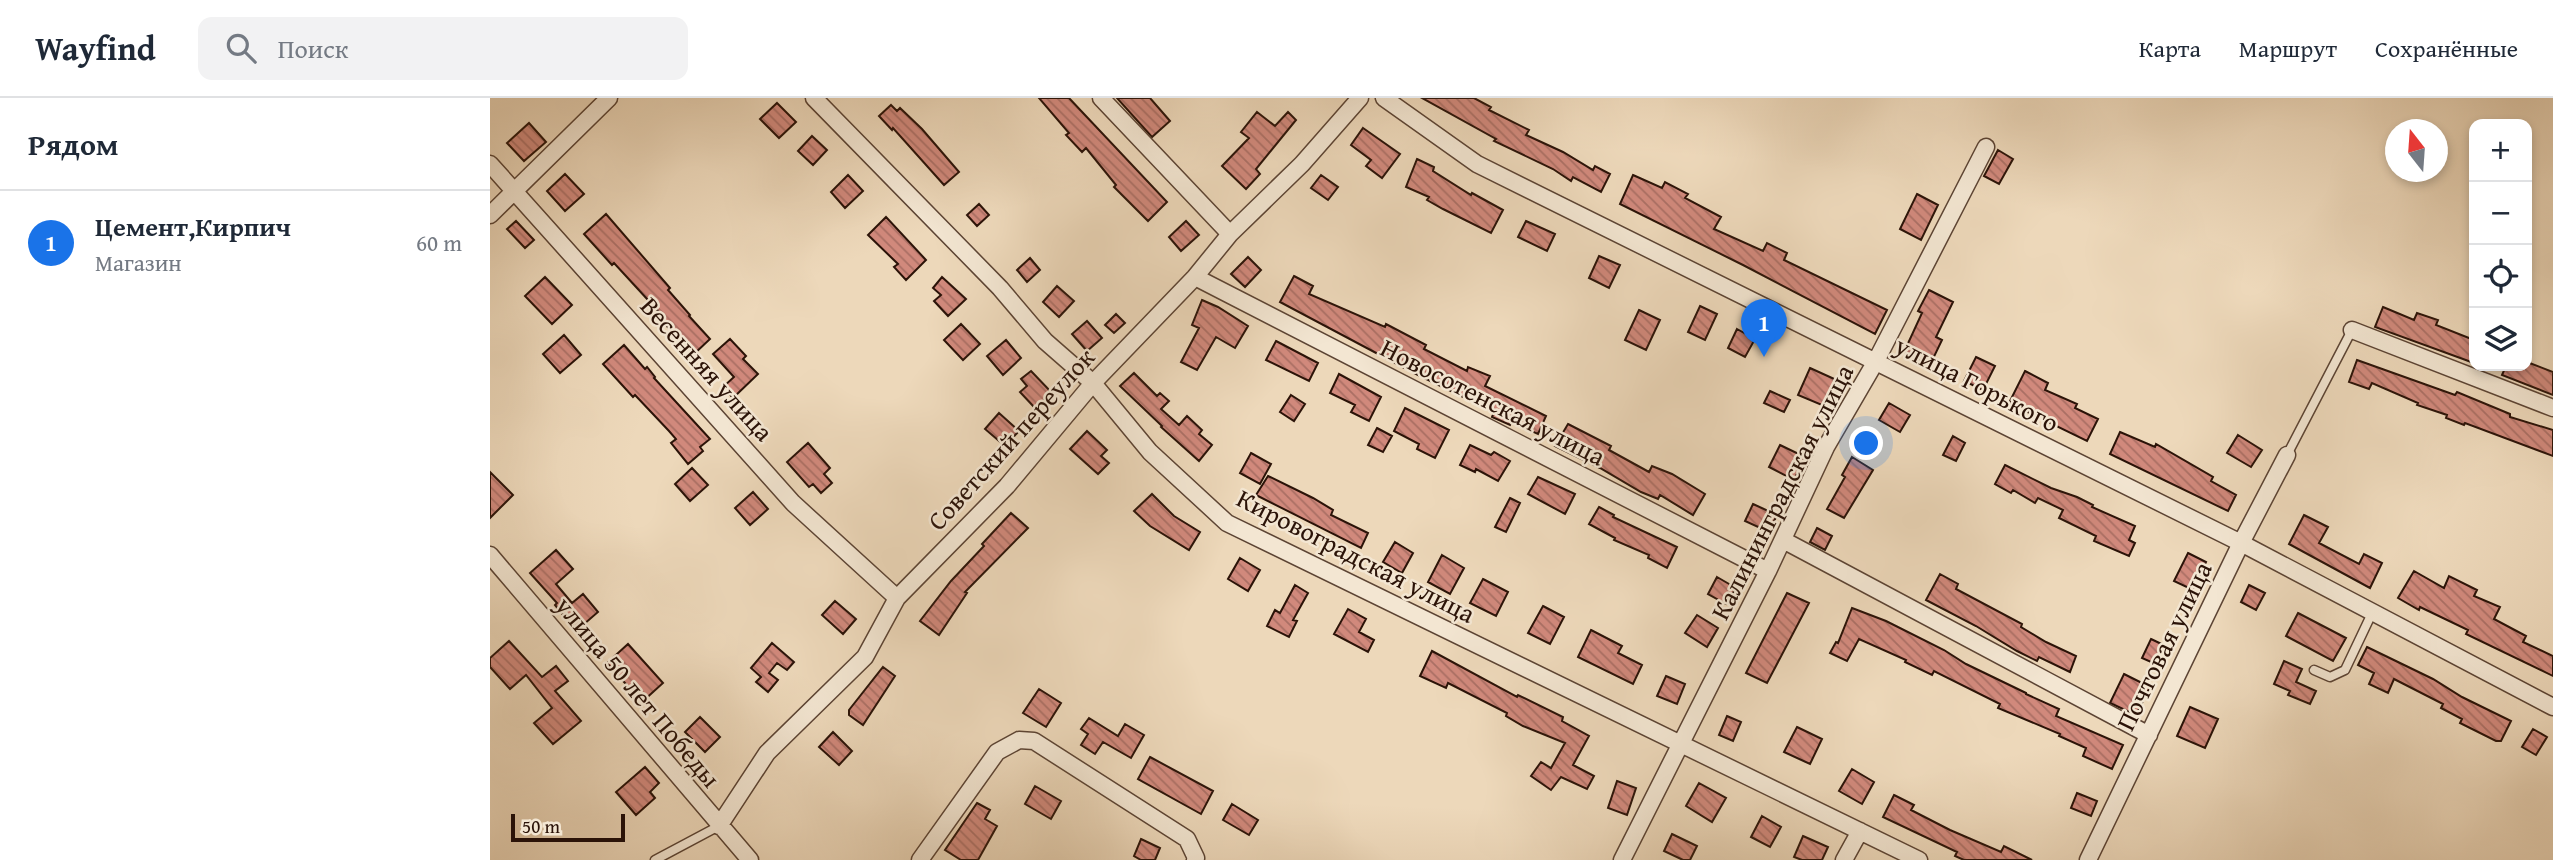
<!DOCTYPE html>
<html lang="ru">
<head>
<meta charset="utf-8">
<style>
	:root { --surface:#fff; --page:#f2f2f3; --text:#1f2937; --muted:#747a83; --line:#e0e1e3; --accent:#1a73e8 }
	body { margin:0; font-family:"Gentium Book Plus",serif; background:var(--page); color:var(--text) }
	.controls { position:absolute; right:21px; top:21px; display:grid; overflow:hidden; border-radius:14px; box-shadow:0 4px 10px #0003 }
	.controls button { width:63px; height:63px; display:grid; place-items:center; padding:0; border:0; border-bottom:2px solid var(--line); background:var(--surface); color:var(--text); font:35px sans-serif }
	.compass { position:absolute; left:1895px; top:21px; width:63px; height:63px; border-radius:50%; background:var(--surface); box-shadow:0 4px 10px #0003; rotate:343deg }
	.scale { position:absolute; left:21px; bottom:18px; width:114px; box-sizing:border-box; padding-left:7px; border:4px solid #2b1308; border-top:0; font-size:19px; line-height:24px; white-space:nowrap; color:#2b1308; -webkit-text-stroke:5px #f3e6d2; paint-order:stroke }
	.you { position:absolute; left:1377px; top:346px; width:24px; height:24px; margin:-18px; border:5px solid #fff; border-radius:50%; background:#1a73e8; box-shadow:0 0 0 10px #1a73e833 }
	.badge { display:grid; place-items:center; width:46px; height:46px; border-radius:50%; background:var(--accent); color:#fff; font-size:23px; font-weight:700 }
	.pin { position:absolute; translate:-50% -58px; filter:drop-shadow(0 2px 4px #0008) }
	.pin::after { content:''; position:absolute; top:37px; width:24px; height:21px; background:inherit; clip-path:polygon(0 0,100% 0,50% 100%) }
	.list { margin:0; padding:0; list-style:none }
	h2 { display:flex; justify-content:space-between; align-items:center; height:91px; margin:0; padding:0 28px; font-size:30px }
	h2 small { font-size:23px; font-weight:400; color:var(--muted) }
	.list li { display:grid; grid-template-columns:46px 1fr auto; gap:21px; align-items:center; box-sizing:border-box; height:105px; padding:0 28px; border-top:2px solid var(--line) }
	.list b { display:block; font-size:26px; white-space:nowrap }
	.list p { margin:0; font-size:23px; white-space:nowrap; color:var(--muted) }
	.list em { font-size:23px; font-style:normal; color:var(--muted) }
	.icon { flex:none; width:38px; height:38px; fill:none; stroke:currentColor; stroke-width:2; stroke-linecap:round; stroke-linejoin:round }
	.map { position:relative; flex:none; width:2063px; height:762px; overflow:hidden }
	header { display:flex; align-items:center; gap:42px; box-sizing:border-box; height:98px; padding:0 35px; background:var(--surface); border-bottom:2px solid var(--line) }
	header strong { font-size:33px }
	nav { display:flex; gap:38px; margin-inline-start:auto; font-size:24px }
	.search { width:490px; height:63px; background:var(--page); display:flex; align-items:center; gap:18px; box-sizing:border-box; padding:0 24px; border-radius:14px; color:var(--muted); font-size:26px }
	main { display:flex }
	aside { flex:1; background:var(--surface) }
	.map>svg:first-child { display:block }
</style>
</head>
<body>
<header>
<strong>Wayfind</strong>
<div class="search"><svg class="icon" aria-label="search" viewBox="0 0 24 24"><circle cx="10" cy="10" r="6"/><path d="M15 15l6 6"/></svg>Поиск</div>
<nav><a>Карта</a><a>Маршрут</a><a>Сохранённые</a></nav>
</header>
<main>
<aside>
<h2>Рядом<small></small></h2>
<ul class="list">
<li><span class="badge">1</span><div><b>Цемент,Кирпич</b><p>Магазин</p></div><em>60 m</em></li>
</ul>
</aside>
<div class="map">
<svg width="2063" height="762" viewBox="0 0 2063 762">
	<defs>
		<pattern id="building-back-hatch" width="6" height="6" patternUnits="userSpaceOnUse" patternTransform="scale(1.75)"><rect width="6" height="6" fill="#d1897c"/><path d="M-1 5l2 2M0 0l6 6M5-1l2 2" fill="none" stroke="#aa6f64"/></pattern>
	</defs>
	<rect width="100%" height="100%" fill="#edd8ba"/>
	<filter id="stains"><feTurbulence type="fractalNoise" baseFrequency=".00286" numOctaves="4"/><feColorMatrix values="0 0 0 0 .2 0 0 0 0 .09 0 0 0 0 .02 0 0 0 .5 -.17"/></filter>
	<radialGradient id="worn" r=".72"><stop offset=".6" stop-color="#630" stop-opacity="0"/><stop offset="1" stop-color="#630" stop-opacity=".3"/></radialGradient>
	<path fill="url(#building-back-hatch)" stroke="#2b1308" stroke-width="2" d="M549 0H579L677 104 658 123 624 89 626 87 596 50 592 54 576 37 579 35Z
		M627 0H660L680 23 662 39Z
		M932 0H984L1001 9 999 12 1039 32 1036 37 1073 54 1103 72 1105 68 1120 76 1111 94 1083 79 1081 83 1063 71 1004 43 1006 41Z
		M287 5 306 24 289 40 270 21Z
		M401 7 407 13 410 10 432 31 469 74 454 87 403 30 402 32 389 18Z
		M767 14 785 28 798 14 806 22 766 71 770 76 756 91 732 68 759 40 751 34Z
		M39 25 56 44 34 63 17 45Z
		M873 30 910 56 892 80 876 68 881 62 861 47Z
		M322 38 337 52 323 67 308 53Z
		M1508 52 1523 61 1509 86 1494 78Z
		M927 61 944 69 943 73 981 97 982 95 1013 112 1001 135 953 111 937 102 939 99 916 89Z
		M75 76 94 96 75 113 57 93Z
		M358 77 373 93 355 110 341 94Z
		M831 77 848 89 838 102 821 90Z
		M1143 77 1172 90 1175 84 1198 96 1195 100 1231 119 1224 131 1273 153 1277 145 1297 155 1294 162 1397 212 1385 236 1253 167 1130 106Z
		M1427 96 1448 107 1431 142 1410 131Z
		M489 106 499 117 487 128 477 117Z
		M116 116 180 190 178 192 200 217 199 218 220 241 204 256 166 217 169 214 124 165 122 167 94 136Z
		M396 119 436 162 416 182 404 169 408 166 378 137Z
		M26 123 44 142 35 150 17 131Z
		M696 123 709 137 691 153 679 139Z
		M1036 123 1065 136 1057 153 1028 139Z
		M1109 158 1130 167 1119 190 1099 180Z
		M758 159 771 172 755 189 741 176Z
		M540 160 550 172 537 184 527 172Z
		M804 178 823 188 819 196 895 229 896 226 936 247 934 251 977 273 978 269 1000 278 995 288 1056 318 1048 336 1021 324 1020 327 1002 319 1004 314 922 274 790 204Z
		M55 179 82 207 62 226 35 198Z
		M452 179 476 201 458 218 444 203 451 197 443 190Z
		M567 188 584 203 569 219 553 204Z
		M1439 192 1463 204 1446 239 1452 242 1440 267 1414 254 1432 215 1428 213Z
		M712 202 728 209 758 228 745 250 726 239 707 272 691 264 709 230 702 227Z
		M1210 208 1227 216 1215 242 1198 234Z
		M1893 209 1924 222 1927 215 1948 222 1946 227 1984 242V265L1885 229Z
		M1149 212 1170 222 1156 252 1135 242Z
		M626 216 635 225 624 235 615 227Z
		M597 223 612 240 597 253 582 236Z
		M471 226 490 246 473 262 454 242Z
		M1247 231 1265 241 1255 259 1238 250Z
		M74 237 91 257 70 275 53 256Z
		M240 241 256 258 253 261 268 276 243 300 233 289 244 279 223 256Z
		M516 242 531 260 513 277 497 258Z
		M786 243 828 265 819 283 776 262Z
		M134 247 155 271 157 269 165 279 164 280 220 341 210 349 213 353 198 366 181 345 186 341 179 333 145 297 143 299 113 266Z
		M1486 259 1505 268 1493 292 1474 283Z
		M1867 262 1965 297 1967 294 2020 316V319L2063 332V358L1975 325 1974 327 1956 320 1957 317 1927 307 1928 305 1882 285 1879 291 1859 284Z
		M2037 264 2063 274V297L2012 277 2016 268H2037Z
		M1320 270 1351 284 1339 310 1308 297Z
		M541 273 562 295 545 310 530 294 537 288 531 281Z
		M1535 273 1558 285 1555 292 1587 306 1585 310 1608 321 1597 343 1519 305Z
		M644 275 667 298 670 295 679 303 671 311 689 327 697 318 712 332 709 336 722 347 709 363 671 329 672 328 630 288Z
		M849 276 891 299 879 323 861 314 865 307 840 295Z
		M1280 293 1300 302 1294 314 1274 305Z
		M801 297 815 306 804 323 790 314Z
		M1399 305 1420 317 1410 334 1389 322Z
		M915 310 959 332 945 360 927 351 929 346 904 333Z
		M509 315 529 333 515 348 495 331Z
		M1078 326 1121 348 1119 352 1159 374 1162 368 1182 376 1215 396 1203 417 1170 397 1168 401 1151 394 1110 370 1065 348Z
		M887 330 902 338 893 354 878 347Z
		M597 333 617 352 611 358 619 365 608 376 580 351Z
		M1630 334 1665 349 1666 346 1723 379 1721 383 1746 397 1738 413 1620 356Z
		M1748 337 1772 352 1761 369 1737 355Z
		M1463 338 1475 345 1466 363 1453 357Z
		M318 345 340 370 334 376 342 385 331 395 323 386 319 389 297 364Z
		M980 347 1001 357 1004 354 1020 363 1008 383 986 371 985 374 970 367Z
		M1290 347 1315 359 1304 382 1279 369Z
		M761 355 781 366 770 386 750 375Z
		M1362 359 1383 372 1354 420 1337 411 1355 379 1352 377Z
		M1515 367 1561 390 1587 399 1603 407 1602 409 1645 428 1639 442 1645 445 1639 458 1604 443 1606 438 1569 420 1573 412 1548 400 1545 405 1523 392 1521 395 1505 386Z
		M202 370 218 387 200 403 185 386Z
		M0 374 23 397 0 420Z
		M778 378 823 400 843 412 841 417 878 435 871 450 766 397Z
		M1048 379 1085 396 1075 416 1038 396Z
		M263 394 278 411 260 427 245 410Z
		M662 396 684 418 710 434 699 452 660 428 644 413Z
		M1020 400 1030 405 1016 434 1005 429Z
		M1263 406 1287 417 1279 434 1255 423Z
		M1109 409 1124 417 1123 419 1187 449 1177 470 1158 460 1159 457 1124 442 1125 440 1099 426Z
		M521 415 538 430 475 494 477 495 449 537 430 523 461 483 494 448 492 446Z
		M1814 417 1838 429 1829 445 1869 466 1874 456 1892 465 1880 490 1799 446Z
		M1327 430 1342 438 1335 452 1320 444Z
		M905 444 923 455 912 475 893 464Z
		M66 452 83 471 66 486 82 505 93 496 108 514 86 533 65 507 67 505 40 475Z
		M1698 455 1716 464 1703 492 1684 483Z
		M952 457 974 470 960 496 938 484Z
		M750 460 770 472 758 493 738 481Z
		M1924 473 1954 490 1959 478 1987 492 1984 498 2010 509 2004 521 2036 538 2033 544 2063 558V578L1976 536 1978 532 1930 509 1929 512 1908 500Z
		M1450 476 1468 486 1466 491 1532 526 1531 529 1556 544 1586 558 1580 574 1549 559 1547 563 1527 553 1486 528 1436 502Z
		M1227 479 1246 490 1236 506 1218 496Z
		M993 481 1018 494 1006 518 980 505Z
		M805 487 818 495 803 522 807 523 799 539 777 528 785 512 790 515Z
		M1759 487 1775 495 1766 512 1751 504Z
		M1297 495 1319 505 1277 585 1256 575Z
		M345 503 366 521 353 536 332 517Z
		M1053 508 1074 519 1060 546 1038 535Z
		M1362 510 1396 523 1454 552 1476 566 1536 595V596L1569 611 1566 618 1633 647 1622 671 1593 658 1596 650 1569 638 1570 636 1508 610 1510 606 1444 573 1442 577 1415 564 1416 562 1369 541 1357 563 1340 555 1346 544 1348 545Z
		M858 511 876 521 869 534 884 542 878 554 844 536Z
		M1808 515 1856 540 1843 563 1796 538Z
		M1207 517 1228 530 1217 549 1195 535Z
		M1101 532 1132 548 1128 555 1152 567 1143 586 1088 559Z
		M1661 541 1678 549 1670 568 1652 560Z
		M19 543 52 579 66 568 78 583 65 593 91 623 63 646 44 625 62 610 36 577 20 591 0 569V560Z
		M282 545 304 564 297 572 287 565 279 575 288 582 278 594 266 584 271 579 261 570Z
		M138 546 173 585 152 604 117 565Z
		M1877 549 1943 581 1972 599 2021 623 2011 643H2006L1970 625 1972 621 1951 610 1953 606 1904 581 1898 595 1879 586 1884 575 1868 567Z
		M942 553 1027 599 1028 597 1073 619 1072 623 1099 638 1083 667 1104 678 1097 691 1071 679 1061 692 1041 678 1051 664 1061 670 1075 645 1033 628 1016 618 1017 615 958 585 956 590 930 578Z
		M1794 563 1812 571 1806 584 1826 593 1820 606 1798 597 1800 593 1784 586Z
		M393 569 405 578 373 627 359 617V612Z
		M1634 576 1660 589 1646 617 1620 605Z
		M1176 578 1195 586 1187 606 1167 598Z
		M549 591 571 605 556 629 533 615Z
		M1700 609 1728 621 1715 650 1687 638Z
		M1237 618 1251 624 1243 643 1229 637Z
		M210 619 230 639 215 654 195 634Z
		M599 620 628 638 635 626 654 637 641 660 613 644 605 656 591 647 598 636 591 631Z
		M1307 629 1332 641 1320 666 1294 654Z
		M2043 631 2057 639 2046 657 2032 649Z
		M343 634 362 653 349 667 329 649Z
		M660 659 723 693 711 716 648 681Z
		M155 669 169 685 160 694 165 700 146 717 126 694Z
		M1362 671 1384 684 1372 706 1349 693Z
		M1127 683 1146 690 1137 717 1118 710Z
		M1209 685 1236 700 1222 724 1196 708Z
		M545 688 571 703 561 721 535 706Z
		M1587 695 1607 703 1601 718 1581 710Z
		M1404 697 1424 707 1421 712 1460 732 1511 754 1514 748 1542 762H1474L1465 758 1467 754 1393 719Z
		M487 705 500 712 495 721 507 728 488 762H471L455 752Z
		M742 706 768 722 759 737 733 722Z
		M1272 718 1291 729 1280 749 1261 739Z
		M1182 736 1207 748 1200 762H1193L1174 753Z
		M1313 738 1338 749 1332 762H1312L1304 759Z
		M651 741 670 750 665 762H651L644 758Z"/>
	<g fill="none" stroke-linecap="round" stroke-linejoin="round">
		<defs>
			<path id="lane" d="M1797 357 1862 232
				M1824 572 1840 579 1855 572 1883 513
				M165 762 229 728"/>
			<path id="street" d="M324 0 510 190 555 243 603 285 660 354 737 425 1429 762
				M611 0 740 136
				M894 0 987 66 1751 445 2063 609
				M0 66 303 405 407 500
				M0 117 119 0
				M705 179 1278 473
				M1862 232 2063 310
				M1293 442 1659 637
				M0 457 260 762
				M229 728 277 655 375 559 407 500 517 388 603 285 705 179 740 136 812 66 870 0
				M430 762 507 654 529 642 544 643 697 741 706 760 705 762
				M1132 762 1278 473 1336 349 1386 263 1496 49
				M1354 762 1370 733
				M1598 762 1751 445 1797 357"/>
		</defs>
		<use href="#lane" stroke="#5c4434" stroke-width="11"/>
		<use href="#street" stroke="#5c4434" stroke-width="19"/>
		<use href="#lane" stroke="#f3e6d2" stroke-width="8"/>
		<use href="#street" stroke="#f3e6d2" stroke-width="16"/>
	</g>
	<g text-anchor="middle" stroke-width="5" stroke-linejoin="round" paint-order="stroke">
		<g font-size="26" fill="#2b1308" stroke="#f3e6d2">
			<text transform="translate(217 271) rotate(48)" y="9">Весенняя улица</text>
			<text transform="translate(1487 286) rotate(27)" y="9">улица Горького</text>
			<text transform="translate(1003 304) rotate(27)" y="9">Новосотенская улица</text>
			<text transform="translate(521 341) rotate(-48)" y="9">Советский переулок</text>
			<text transform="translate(1292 394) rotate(-63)" y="9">Калининградская улица</text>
			<text transform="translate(866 458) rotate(27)" y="9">Кировоградская улица</text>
			<text transform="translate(1674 548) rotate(-64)" y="9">Почтовая улица</text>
			<text transform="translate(148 594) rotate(50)" y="9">улица 50 лет Победы</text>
		</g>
	</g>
	<rect width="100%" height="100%" filter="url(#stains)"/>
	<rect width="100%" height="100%" fill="url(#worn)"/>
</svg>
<div class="controls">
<button>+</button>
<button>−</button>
<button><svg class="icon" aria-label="locate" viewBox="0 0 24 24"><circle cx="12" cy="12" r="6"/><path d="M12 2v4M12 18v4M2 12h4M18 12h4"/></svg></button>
<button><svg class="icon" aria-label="layers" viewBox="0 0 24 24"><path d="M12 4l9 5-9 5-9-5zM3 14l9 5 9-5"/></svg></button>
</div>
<svg class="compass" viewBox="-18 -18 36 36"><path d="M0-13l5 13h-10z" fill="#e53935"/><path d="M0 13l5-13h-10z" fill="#747a83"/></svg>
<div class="scale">50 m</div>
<div class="you"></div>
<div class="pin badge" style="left:1274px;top:259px">1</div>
</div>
</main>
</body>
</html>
